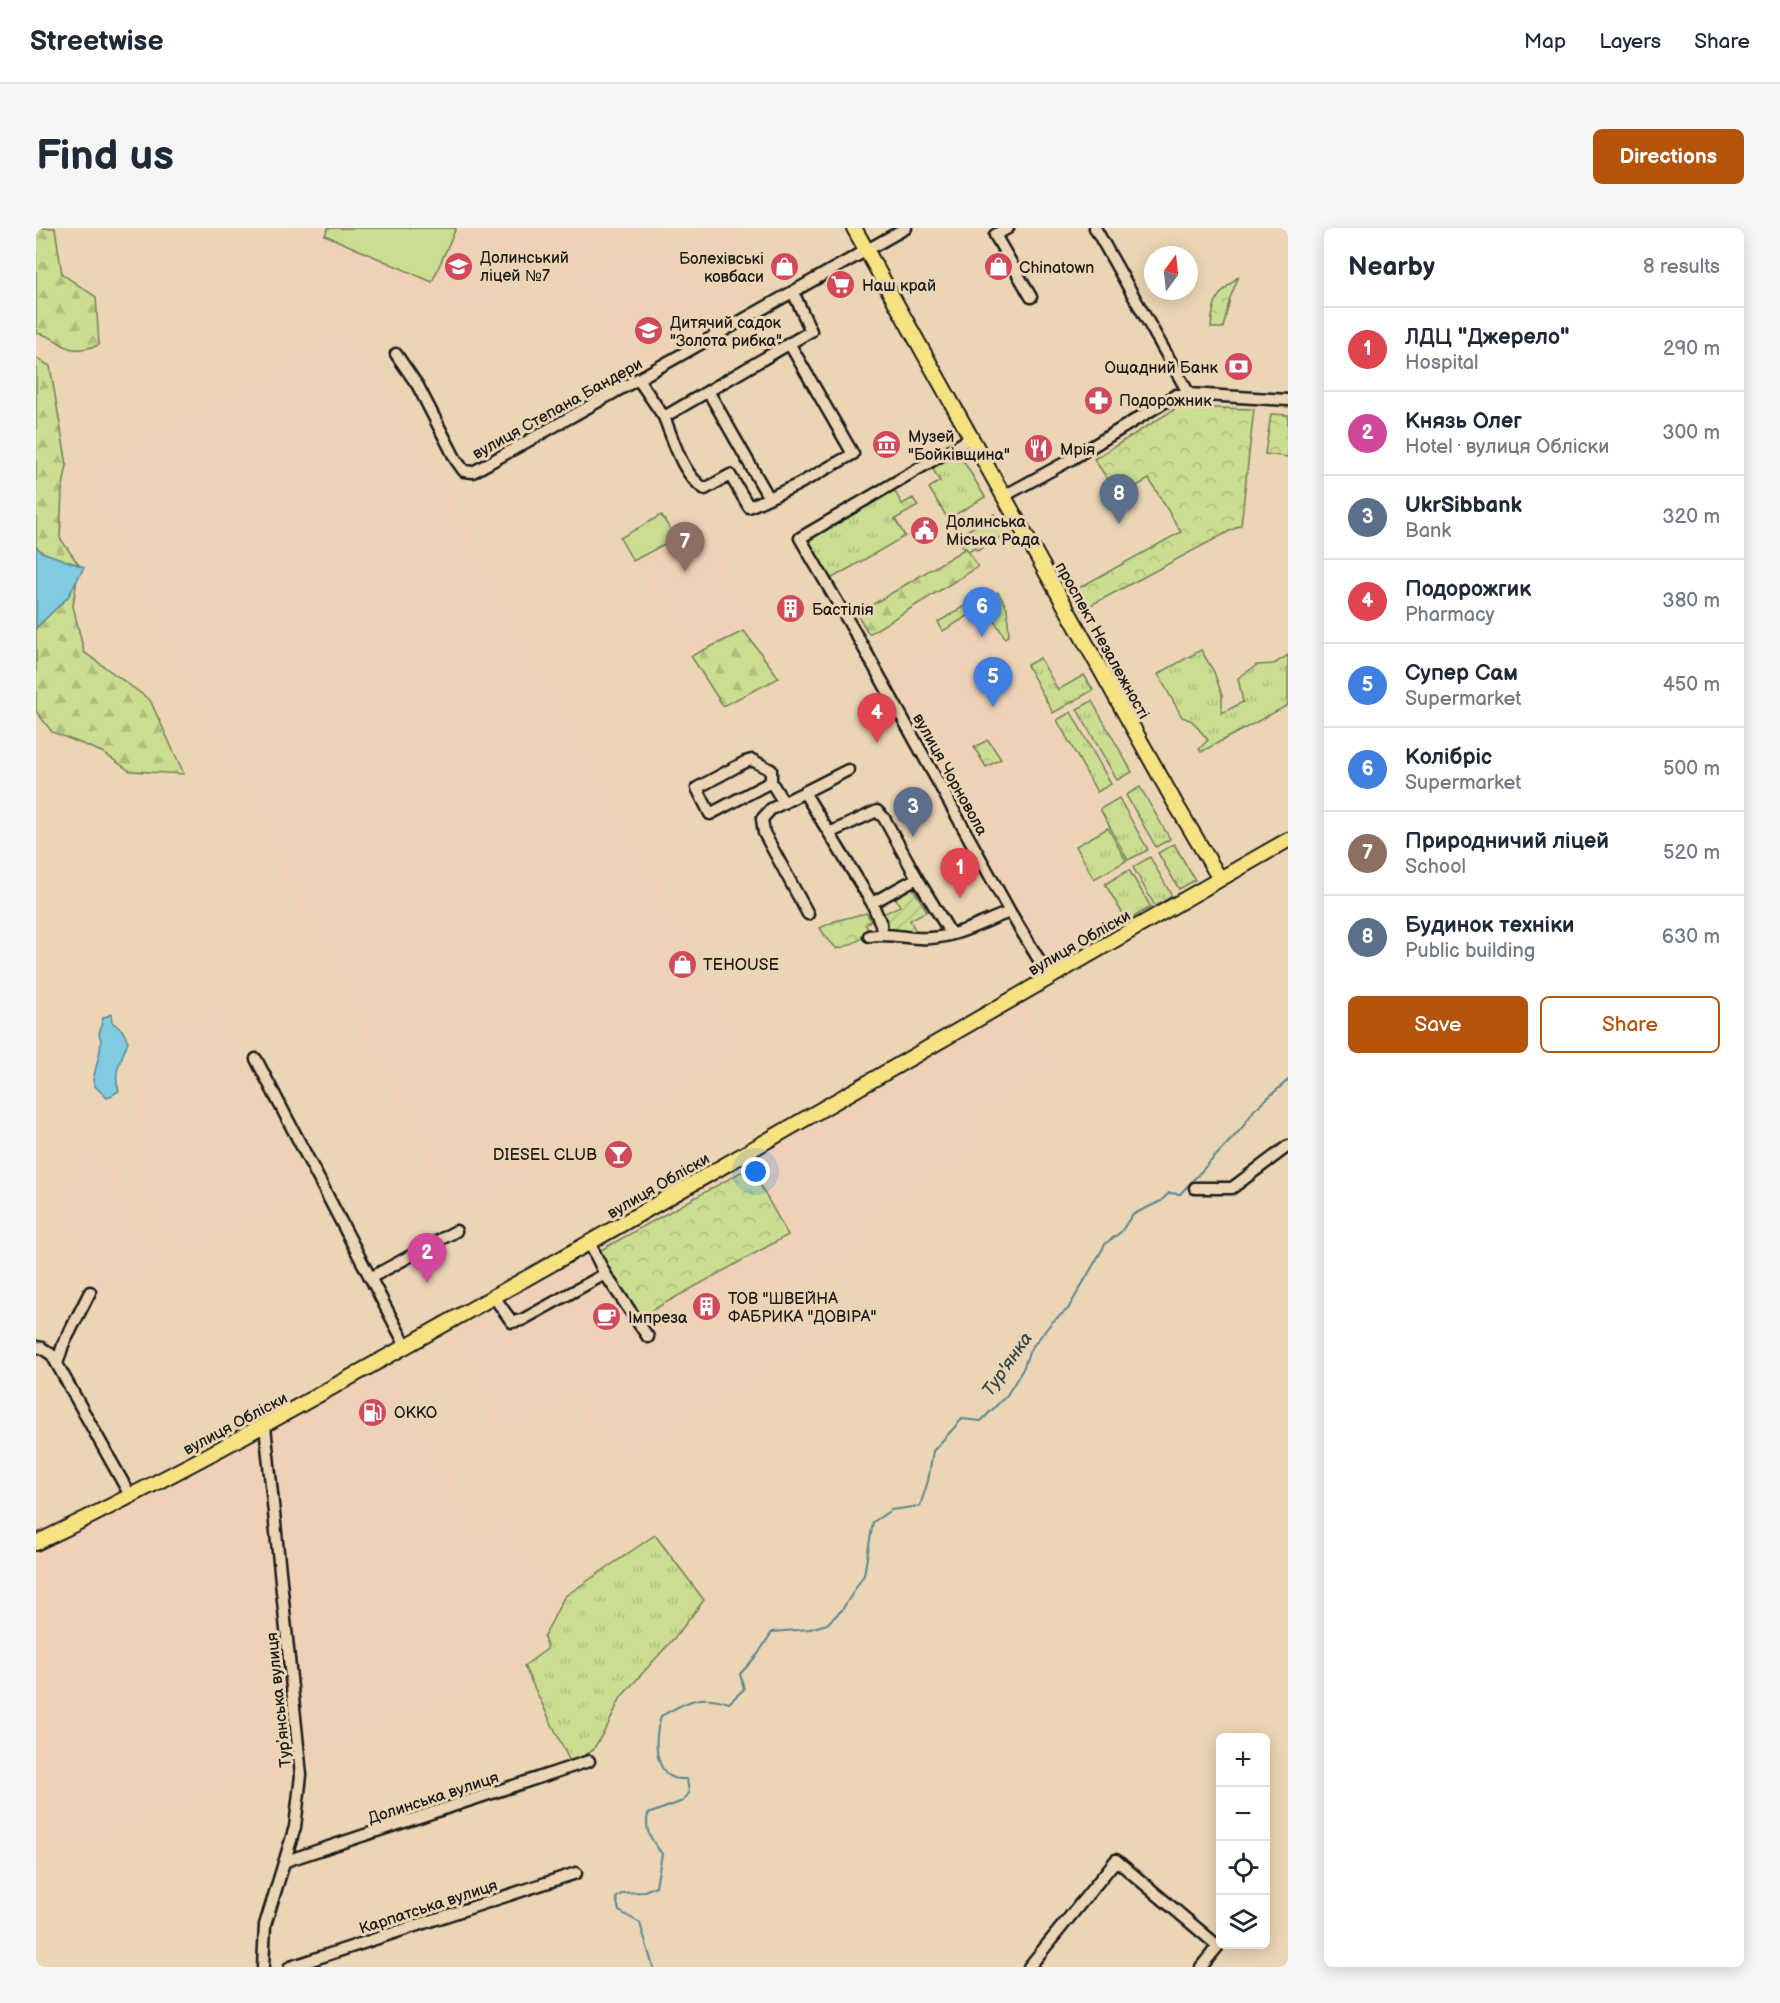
<!DOCTYPE html>
<html lang="en">
<head>
<meta charset="utf-8">
<style>
	:root { --surface:#fff; --page:#f6f6f7; --text:#1f2937; --muted:#747a83; --line:#e0e1e3; --accent:#b45309 }
	body { margin:0; font-family:"Balsamiq Sans",sans-serif; background:var(--page); color:var(--text) }
	.controls { position:absolute; right:18px; bottom:18px; display:grid; overflow:hidden; border-radius:9px; box-shadow:0 3px 15px #0003 }
	.controls button { width:54px; height:54px; display:grid; place-items:center; padding:0; border:0; border-bottom:2px solid var(--line); background:var(--surface); color:var(--text); font:30px sans-serif }
	.compass { position:absolute; left:1108px; top:18px; width:54px; height:54px; border-radius:50%; background:var(--surface); box-shadow:0 3px 15px #0003; rotate:15deg }
	.you { position:absolute; left:720px; top:944px; width:21px; height:21px; margin:-15px; border:4px solid #fff; border-radius:50%; background:#1a73e8; box-shadow:0 0 0 9px #1a73e833 }
	.badge { display:grid; place-items:center; width:39px; height:39px; border-radius:50%; background:var(--accent); color:#fff; font-size:20px; font-weight:700 }
	.pin { position:absolute; translate:-50% -50px; filter:drop-shadow(0 2px 3px #0008) }
	.pin::after { content:''; position:absolute; top:32px; width:21px; height:18px; background:inherit; clip-path:polygon(0 0,100% 0,50% 100%) }
	.list { margin:0; padding:0; list-style:none }
	h2 { display:flex; justify-content:space-between; align-items:center; height:78px; margin:0; padding:0 24px; font-size:26px }
	h2 small { font-size:20px; font-weight:400; color:var(--muted) }
	.list li { display:grid; grid-template-columns:39px 1fr auto; gap:18px; align-items:center; box-sizing:border-box; height:84px; padding:0 24px; border-top:2px solid var(--line) }
	.list b { display:block; font-size:22px; white-space:nowrap }
	.list p { margin:0; font-size:20px; white-space:nowrap; color:var(--muted) }
	.list em { font-size:20px; font-style:normal; color:var(--muted) }
	.actions { display:flex; gap:12px; padding:18px 24px }
	.actions a { flex:1; padding:14px 0; border:2px solid var(--accent); border-radius:9px; text-align:center; font-size:21px; color:var(--accent) }
	.actions .main { background:var(--accent); color:#fff }
	.icon { flex:none; width:33px; height:33px; fill:none; stroke:currentColor; stroke-width:2; stroke-linecap:round; stroke-linejoin:round }
	.map { position:relative; flex:none; width:1252px; height:1739px; overflow:hidden; border-radius:9px }
	header { display:flex; align-items:center; gap:36px; box-sizing:border-box; height:84px; padding:0 30px; background:var(--surface); border-bottom:2px solid var(--line) }
	header strong { font-size:28px }
	nav { display:flex; gap:33px; margin-inline-start:auto; font-size:21px }
	.intro { display:flex; align-items:center; justify-content:space-between; box-sizing:border-box; height:144px; padding:0 36px }
	h1 { margin:0; font-size:42px }
	.button { padding:15px 27px; border-radius:9px; background:var(--accent); color:#fff; font-size:21px; font-weight:700 }
	main { display:flex; gap:36px; padding:0 36px }
	aside { flex:1; background:var(--surface); border-radius:9px; box-shadow:0 3px 15px #0003 }
	.map>svg:first-child { display:block }
</style>
</head>
<body>
<header>
<strong>Streetwise</strong>
<nav><a>Map</a><a>Layers</a><a>Share</a></nav>
</header>
<div class="intro"><h1>Find us</h1><a class="button">Directions</a></div>
<main>
<div class="map">
<svg width="1252" height="1739" viewBox="0 0 1252 1739">
	<defs>
		<pattern id="grass-tufts" width="24" height="20" patternUnits="userSpaceOnUse" patternTransform="scale(1.5)"><rect width="24" height="20" fill="#cadd91"/><path d="M3 7l-1-3M5 7V3M7 7l1-3M15 17l-1-3M17 17v-4M19 17l1-3" fill="none" stroke="#adbd7c"/></pattern>
		<pattern id="forest-firs" width="22" height="20" patternUnits="userSpaceOnUse" patternTransform="scale(1.5)"><rect width="22" height="20" fill="#cadd91"/><path d="M5 1l3.5 6h-7zM16 11l3.5 6h-7z" fill="#adbd7c"/></pattern>
		<pattern id="park-crowns" width="20" height="18" patternUnits="userSpaceOnUse" patternTransform="scale(1.5)"><rect width="20" height="18" fill="#cadd91"/><path d="M2 6a3 3 0 1 1 6 0M12 15a3 3 0 1 1 6 0" fill="none" stroke="#adbd7c"/></pattern>
		<pattern id="garden-furrows" width="10" height="10" patternUnits="userSpaceOnUse" patternTransform="scale(1.5)"><rect width="10" height="10" fill="#cadd91"/><path d="M-1 1l2-2M0 10L10 0M9 11l2-2" fill="none" stroke="#adbd7c"/></pattern>
	</defs>
	<rect width="100%" height="100%" fill="#ebd5b4"/>
	<filter id="ink" filterUnits="userSpaceOnUse"><feTurbulence type="fractalNoise" baseFrequency=".0167" numOctaves="2"/><feDisplacementMap in="SourceGraphic" scale="12" xChannelSelector="R" yChannelSelector="G"/><feConvolveMatrix kernelMatrix="1 2 1 2 8 2 1 2 1" color-interpolation-filters="sRGB"/></filter>
	<g filter="url(#ink)">
		<path fill="#efd1b8" d="M259 0H618L497 60 439 93 253 16Z
			M670 0H704L739 60 588 146 531 47 579 23 629 25Z
			M311 94 335 118 720 828 423 998 39 244Z
			M656 283 723 393 675 416 655 428 582 309 625 287 631 297Z
			M949 383 1048 553 1067 594 1029 617 1080 701 1016 739 845 442Z
			M183 771 202 807 206 821 280 971 139 1038 92 954 102 870 94 843 109 800Z
			M986 772 1031 843 940 892 959 921 833 995 848 1019 786 1056 815 1104 583 1242 538 1175 467 1217 408 1104Z
			M64 917 136 1040 60 1076 9 965 39 927Z
			M356 1138 446 1300 474 1289 528 1369 488 1438 295 1529 0 1637V1320Z"/>
		<path fill="url(#grass-tufts)" stroke="#737c56" stroke-width="1.5" d="M921 222 949 269 912 291 893 260 904 253 895 238Z
			M857 260 866 276 877 270 882 278 859 291 869 308 793 352 770 312Z
			M958 286 971 305 941 323 939 320 931 325 921 309Z
			M962 364 971 380 973 407 969 410 949 377 944 379 940 372 944 370 947 372Z
			M1165 422 1178 444 1186 467V485L1207 474 1202 450 1221 437 1238 436 1252 427V477L1165 524 1163 521 1172 512 1156 493 1146 489 1122 446Z
			M1004 430 1022 462 1048 447 1057 462 1017 485 991 437Z
			M1056 473 1096 544 1081 552 1041 481Z
			M1035 484 1075 556 1061 564 1021 492Z
			M1104 559 1134 611 1120 619 1090 567Z
			M1083 570 1112 622 1092 632 1064 581Z
			M1072 600 1090 633 1058 651 1040 618Z
			M1138 616 1159 652 1143 661 1122 625Z
			M1114 629 1136 668 1119 678 1097 639Z
			M1093 642 1115 679 1091 693 1069 656Z
			M619 1307 668 1372 641 1407 585 1469 572 1497 557 1522 535 1536 488 1438 511 1421 508 1409 528 1369Z"/>
		<path fill="url(#forest-firs)" stroke="#737c56" stroke-width="1.5" d="M0 0H19L26 46 60 69 63 117C23 130 31 110 0 105Z
			M0 130 14 138 31 237 26 263 24 310 43 337 37 378 48 424 114 472 148 546 94 543 66 524 16 504 0 483Z
			M930 320 942 339 833 406 821 386Z
			M708 403 743 450 687 478 655 428Z"/>
		<path fill="url(#park-crowns)" stroke="#737c56" stroke-width="1.5" d="M1203 48 1194 70 1187 100H1175C1177 70 1181 67 1203 48Z
			M1142 179 1218 181 1205 297 1046 382 1037 363 1145 304 1113 251 1083 268 1058 231Z
			M1235 186 1252 187V229L1229 226Z
			M935 374 940 383 907 403 902 394Z
			M952 512 965 531 950 539 938 519Z
			M830 685 835 692 830 697 833 705C823 713 813 718 801 721L789 708 784 700 799 693Z
			M714 939 752 1007 604 1089 563 1023Z"/>
		<path fill="url(#garden-furrows)" stroke="#737c56" stroke-width="1.5" d="M876 659 891 683 874 692 881 705 853 701 845 687 864 678 858 667Z"/>
		<path fill="#cadd91" stroke="#737c56" stroke-width="1.5" d="M292 0H420L396 54 289 7Z
			M625 287 640 310 597 333 584 310Z"/>
		<path fill="#80cbe0" stroke="#588592" stroke-width="1.5" d="M0 318 6 324 48 339 32 369 0 400Z
			M75 786 76 794 86 802 92 813C86 833 76 842 83 863L71 870 59 858 57 852 64 823 65 812 63 806 67 790Z"/>
		<g fill="none" stroke-linecap="round" stroke-linejoin="round">
			<path stroke="#588592" stroke-width="2" d="M617 1739 604 1695 583 1683 580 1670 587 1665 606 1664 620 1658 626 1626C616 1612 608 1604 612 1586L647 1573 653 1565 651 1551C647 1551 641 1551 637 1550 616 1539 619 1507 625 1488 651 1474 662 1465 693 1475L708 1461 704 1446 722 1426 736 1404 774 1401 791 1396 806 1382 828 1347 837 1294 855 1282 884 1278 892 1253 897 1223 926 1191 945 1193 971 1167 987 1141 994 1122 1016 1094 1032 1081 1070 1015 1085 1004 1096 987 1125 973 1133 965 1144 966 1206 900 1218 882 1252 852"/>
			<defs>
				<path id="minor" d="M972 0 959 7 995 69
					M1059 0 1153 166
					M360 126 382 158 420 232 428 243 437 244 870 0
					M602 151 628 189 775 103 757 64
					M672 163 733 270
					M628 189C638 213 646 247 669 261L694 247 713 279 761 257 817 226 753 115
					M935 210 764 310 825 415 974 684 1014 750
					M968 268 1034 232 1140 167 1153 166 1252 172
					M735 554V542L716 532 709 534 661 560 674 586 735 554 748 575
					M768 564 836 675 881 650
					M793 605 841 583 848 590 881 650 915 706
					M836 675 845 696 846 706
					M772 686 728 605 726 591 735 581 812 542
					M833 708C857 704 872 712 894 710 921 709 948 693 974 684
					M220 831 370 1118
					M1159 960H1196L1252 918
					M554 1016 569 1046 612 1109
					M334 1050 420 1003
					M458 1069 476 1094 486 1092 569 1046
					M0 1119 6 1120 16 1127 95 1269
					M21 1136 27 1117 54 1064
					M250 1633 553 1533
					M227 1739 229 1697 259 1599 265 1547 229 1198
					M254 1739 540 1645
					M993 1739 1080 1632 1182 1718 1165 1739"/>
				<path id="major" d="M818 0 1139 575 1184 651
					M0 1315C156 1240 306 1154 457 1069 724 919 987 764 1252 612"/>
			</defs>
			<use href="#minor" stroke="#1c1c1c" stroke-width="15"/>
			<use href="#major" stroke="#1c1c1c" stroke-width="18"/>
			<use href="#minor" stroke="#ebd5b4" stroke-width="10"/>
			<use href="#major" stroke="#f7e281" stroke-width="14"/>
		</g>
	</g>
	<defs>
		<symbol id="school-disc" viewBox="-11 -11 22 22"><circle r="9.5" fill="#d1495b" stroke="#ebd5b4"/><path d="M0-5L7-2L0 1L-7-2ZM-4 1L0 2.5L4 1V4Q0 6-4 4Z" fill="#fff"/></symbol>
		<symbol id="shop-disc" viewBox="-11 -11 22 22"><circle r="9.5" fill="#d1495b" stroke="#ebd5b4"/><path d="M-5-2.5h2.3a2.7 3.5 0 0 1 5.4 0H5L5.5 6h-11ZM-1.5-2.5h3a1.5 2.3 0 0 0-3 0Z" fill="#fff"/></symbol>
		<symbol id="supermarket-disc" viewBox="-11 -11 22 22"><circle r="9.5" fill="#d1495b" stroke="#ebd5b4"/><path d="M-6-5.5h2.5l.6 2H6L4.5 2H-2.5L-4.4-4H-6ZM-1.5 3.2a1.3 1.3 0 1 0 .1 0ZM3 3.2a1.3 1.3 0 1 0 .1 0Z" fill="#fff"/></symbol>
		<symbol id="bank-disc" viewBox="-11 -11 22 22"><circle r="9.5" fill="#d1495b" stroke="#ebd5b4"/><path d="M-6-4H6V4H-6ZM0-2.3a2.3 2.3 0 1 0 0 4.6a2.3 2.3 0 1 0 0-4.6Z" fill="#fff"/></symbol>
		<symbol id="pharmacy-disc" viewBox="-11 -11 22 22"><circle r="9.5" fill="#d1495b" stroke="#ebd5b4"/><path d="M-2-6h4v4h4v4h-4v4h-4v-4h-4v-4h4Z" fill="#fff"/></symbol>
		<symbol id="museum-disc" viewBox="-11 -11 22 22"><circle r="9.5" fill="#d1495b" stroke="#ebd5b4"/><path d="M0-6L6-3V-2H-6V-3ZM-5-1h2V3h-2ZM-1-1h2V3h-2ZM3-1h2V3H3ZM-6 4H6V6H-6Z" fill="#fff"/></symbol>
		<symbol id="restaurant-disc" viewBox="-11 -11 22 22"><circle r="9.5" fill="#d1495b" stroke="#ebd5b4"/><path d="M-5-6h1v4h1v-4h1v4h1v-4h1v5L-1.5 .5V6h-2V.5L-5-1ZM5-6V6H3V1.5H1.5Q1.5-4 5-6Z" fill="#fff"/></symbol>
		<symbol id="civic-disc" viewBox="-11 -11 22 22"><circle r="9.5" fill="#d1495b" stroke="#ebd5b4"/><path d="M-.6-6.5H3V-4.5H.6V-3L4-1V1h2V6H-6V1h2V-1L-.6-3ZM-1.2 2.5V6h2.4V2.5Z" fill="#fff"/></symbol>
		<symbol id="building-disc" viewBox="-11 -11 22 22"><circle r="9.5" fill="#d1495b" stroke="#ebd5b4"/><path d="M-4-6H4V6H1V3H-1V6H-4ZM-2.5-4.3h1.7v1.8h-1.7ZM.8-4.3h1.7v1.8H.8ZM-2.5-1h1.7V.8h-1.7ZM.8-1h1.7V.8H.8Z" fill="#fff"/></symbol>
		<symbol id="bar-disc" viewBox="-11 -11 22 22"><circle r="9.5" fill="#d1495b" stroke="#ebd5b4"/><path d="M-6-5H6L.8 .8V4.5H3.5V6h-7V4.5H-.8V.8Z" fill="#fff"/></symbol>
		<symbol id="cafe-disc" viewBox="-11 -11 22 22"><circle r="9.5" fill="#d1495b" stroke="#ebd5b4"/><path d="M-5.5-4.5H6V0H3Q3 3.5 0 3.5H-2.5Q-5.5 3.5-5.5 0ZM3-3.2v2h1.7v-2ZM-6 4.5H4V6H-6Z" fill="#fff"/></symbol>
		<symbol id="fuel-disc" viewBox="-11 -11 22 22"><circle r="9.5" fill="#d1495b" stroke="#ebd5b4"/><path d="M-5.5-6h7V0h2V4h1.3V-2.5L3-4.5l.8-.8L6-3V5H2.5V1h-1V6h-7ZM-4.2-4.7v3.2H.2V-4.7Z" fill="#fff"/></symbol>
	</defs>
	<g fill-rule="evenodd">
		<use href="#school-disc" x="406" y="22" width="33" height="33"/>
		<use href="#shop-disc" x="732" y="22" width="33" height="33"/>
		<use href="#shop-disc" x="946" y="22" width="33" height="33"/>
		<use href="#supermarket-disc" x="788" y="40" width="33" height="33"/>
		<use href="#school-disc" x="596" y="86" width="33" height="33"/>
		<use href="#bank-disc" x="1186" y="122" width="33" height="33"/>
		<use href="#pharmacy-disc" x="1046" y="156" width="33" height="33"/>
		<use href="#museum-disc" x="834" y="200" width="33" height="33"/>
		<use href="#restaurant-disc" x="986" y="204" width="33" height="33"/>
		<use href="#civic-disc" x="872" y="286" width="33" height="33"/>
		<use href="#building-disc" x="738" y="364" width="33" height="33"/>
		<use href="#shop-disc" x="630" y="720" width="33" height="33"/>
		<use href="#bar-disc" x="566" y="910" width="33" height="33"/>
		<use href="#building-disc" x="654" y="1062" width="33" height="33"/>
		<use href="#cafe-disc" x="554" y="1072" width="33" height="33"/>
		<use href="#fuel-disc" x="320" y="1168" width="33" height="33"/>
	</g>
	<g text-anchor="middle" stroke-width="6" stroke-linejoin="round" paint-order="stroke">
		<g font-size="16" fill="#1c1c1c" stroke="#ebd5b4" text-anchor="start">
			<text x="444" y="35">Долинський<tspan x="444" dy="18">ліцей №7</tspan></text>
			<text x="728" y="36" text-anchor="end">Болехівські<tspan x="728" dy="18">ковбаси</tspan></text>
			<text x="983" y="45">Chinatown</text>
			<text x="826" y="63">Наш край</text>
			<text x="634" y="100">Дитячий садок<tspan x="634" dy="18">"Золота рибка"</tspan></text>
			<text x="1182" y="145" text-anchor="end">Ощадний Банк</text>
			<text x="1083" y="178">Подорожник</text>
			<text x="872" y="214">Музей<tspan x="872" dy="18">"Бойківщина"</tspan></text>
			<text x="1024" y="227">Мрія</text>
			<text x="910" y="299">Долинська<tspan x="910" dy="18">Міська Рада</tspan></text>
			<text x="776" y="387">Бастілія</text>
			<text x="667" y="742">TEHOUSE</text>
			<text x="561" y="932" text-anchor="end">DIESEL CLUB</text>
			<text x="692" y="1076">ТОВ "ШВЕЙНА<tspan x="692" dy="18">ФАБРИКА "ДОВІРА"</tspan></text>
			<text x="592" y="1095">Імпреза</text>
			<text x="358" y="1190">ОККО</text>
		</g>
		<g font-size="16" fill="#1c1c1c" stroke="#ebd5b4">
			<text transform="translate(521 180) rotate(-29)" y="6">вулиця Степана Бандери</text>
			<text transform="translate(1067 412) rotate(61)" y="6">проспект Незалежності</text>
			<text transform="translate(915 546) rotate(61)" y="6">вулиця Чорновола</text>
			<text transform="translate(1043 714) rotate(-30)" y="6">вулиця Обліски</text>
			<text transform="translate(622 957) rotate(-30)" y="6">вулиця Обліски</text>
			<text transform="translate(199 1195) rotate(-28)" y="6">вулиця Обліски</text>
			<text transform="translate(242 1472) rotate(-96)" y="6">Турʼянська вулиця</text>
			<text transform="translate(397 1569) rotate(-18)" y="6">Долинська вулиця</text>
			<text transform="translate(392 1678) rotate(-18)" y="6">Карпатська вулиця</text>
		</g>
		<g font-size="18" font-style="italic" fill="#35484d" stroke="#ebd5b4">
			<text transform="translate(971 1136) rotate(-55)" y="6">Тур'янка</text>
		</g>
	</g>
</svg>
<div class="controls">
<button>+</button>
<button>−</button>
<button><svg class="icon" aria-label="locate" viewBox="0 0 24 24"><circle cx="12" cy="12" r="6"/><path d="M12 2v4M12 18v4M2 12h4M18 12h4"/></svg></button>
<button><svg class="icon" aria-label="layers" viewBox="0 0 24 24"><path d="M12 4l9 5-9 5-9-5zM3 14l9 5 9-5"/></svg></button>
</div>
<svg class="compass" viewBox="-18 -18 36 36"><path d="M0-13l5 13h-10z" fill="#e53935"/><path d="M0 13l5-13h-10z" fill="#747a83"/></svg>
<div class="you"></div>
<div class="pin badge" style="left:924px;top:670px;background:#e0444e">1</div>
<div class="pin badge" style="left:391px;top:1055px;background:#d1479c">2</div>
<div class="pin badge" style="left:877px;top:609px;background:#5c6f8a">3</div>
<div class="pin badge" style="left:841px;top:515px;background:#e0444e">4</div>
<div class="pin badge" style="left:957px;top:479px;background:#3f7fe0">5</div>
<div class="pin badge" style="left:946px;top:409px;background:#3f7fe0">6</div>
<div class="pin badge" style="left:649px;top:344px;background:#8d6e63">7</div>
<div class="pin badge" style="left:1083px;top:296px;background:#5c6f8a">8</div>
</div>
<aside>
<h2>Nearby<small>8 results</small></h2>
<ul class="list">
<li><span class="badge" style="background:#e0444e">1</span><div><b>ЛДЦ &quot;Джерело&quot;</b><p>Hospital</p></div><em>290 m</em></li>
<li><span class="badge" style="background:#d1479c">2</span><div><b>Князь Олег</b><p>Hotel · вулиця Обліски</p></div><em>300 m</em></li>
<li><span class="badge" style="background:#5c6f8a">3</span><div><b>UkrSibbank</b><p>Bank</p></div><em>320 m</em></li>
<li><span class="badge" style="background:#e0444e">4</span><div><b>Подорожгик</b><p>Pharmacy</p></div><em>380 m</em></li>
<li><span class="badge" style="background:#3f7fe0">5</span><div><b>Супер Сам</b><p>Supermarket</p></div><em>450 m</em></li>
<li><span class="badge" style="background:#3f7fe0">6</span><div><b>Колібріс</b><p>Supermarket</p></div><em>500 m</em></li>
<li><span class="badge" style="background:#8d6e63">7</span><div><b>Природничий ліцей</b><p>School</p></div><em>520 m</em></li>
<li><span class="badge" style="background:#5c6f8a">8</span><div><b>Будинок техніки</b><p>Public building</p></div><em>630 m</em></li>
</ul>
<div class="actions"><a class="main">Save</a><a>Share</a></div>
</aside>
</main>
</body>
</html>
